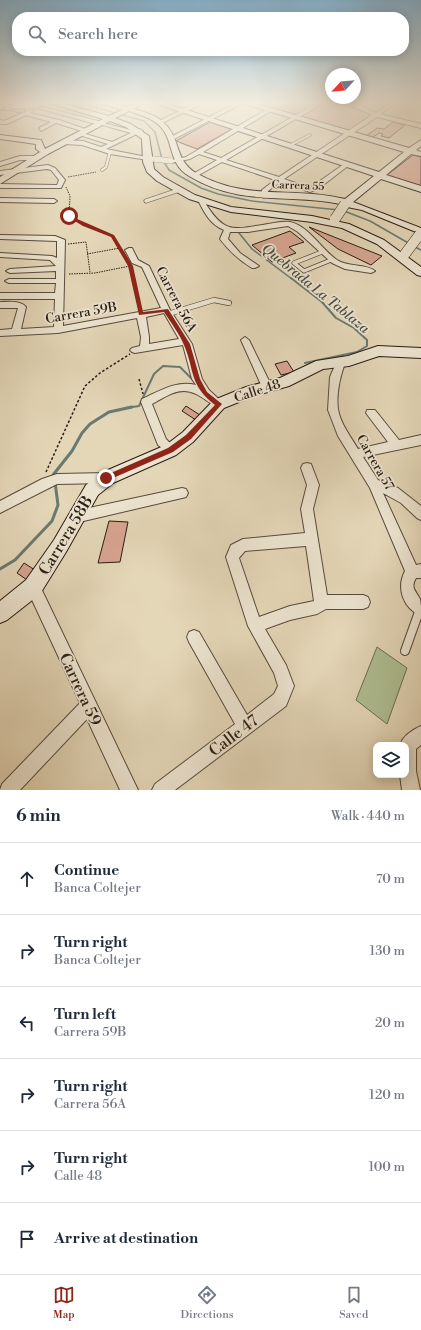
<!DOCTYPE html>
<html lang="en">
<head>
<meta charset="utf-8">
<style>
	:root { --surface:#fff; --page:#f6f6f7; --text:#1f2937; --muted:#747a83; --line:#e0e1e3; --accent:#8f2418 }
	body { margin:0; font-family:"Libre Bodoni",serif; background:var(--page); color:var(--text) }
	.controls { position:absolute; right:12px; bottom:12px; display:grid; overflow:hidden; border-radius:8px; box-shadow:0 2px 10px #0003 }
	.controls button { width:36px; height:36px; display:grid; place-items:center; padding:0; border:0; border-bottom:1px solid var(--line); background:var(--surface); color:var(--text); font:20px sans-serif }
	.compass { position:absolute; left:325px; top:68px; width:36px; height:36px; border-radius:50%; background:var(--surface); box-shadow:0 2px 10px #0003; rotate:244deg }
	.stop { position:absolute; width:12px; height:12px; margin:-9px; border:3px solid #8f2418; border-radius:50%; background:#fff }
	.stop.end { background:#8f2418; border-color:#fff; box-shadow:0 1px 4px #0008 }
	.list { margin:0; padding:0; list-style:none }
	h2 { display:flex; justify-content:space-between; align-items:center; height:52px; margin:0; padding:0 16px; font-size:17px }
	h2 small { font-size:13px; font-weight:400; color:var(--muted) }
	.list li { display:grid; grid-template-columns:26px 1fr auto; gap:12px; align-items:center; box-sizing:border-box; height:72px; padding:0 16px; border-top:1px solid var(--line) }
	.list b { display:block; font-size:15px; white-space:nowrap }
	.list p { margin:0; font-size:13px; white-space:nowrap; color:var(--muted) }
	.list em { font-size:13px; font-style:normal; color:var(--muted) }
	.icon { flex:none; width:22px; height:22px; fill:none; stroke:currentColor; stroke-width:2; stroke-linecap:round; stroke-linejoin:round }
	.map { position:relative; flex:none; width:421px; height:790px; overflow:hidden }
	.search { position:absolute; background:var(--surface); box-shadow:0 2px 10px #0003; left:12px; right:12px; top:12px; height:44px; display:flex; align-items:center; gap:10px; box-sizing:border-box; padding:0 14px; border-radius:16px; color:var(--muted); font-size:15px }
	.sheet { height:484px; background:var(--surface) }
	nav { display:flex; justify-content:space-around; align-items:center; box-sizing:border-box; height:56px; border-top:1px solid var(--line); background:var(--surface); font-size:11px; color:var(--muted) }
	nav a { display:grid; justify-items:center; gap:2px }
	nav .on { color:var(--accent) }
	.map>svg:first-child { display:block }
</style>
</head>
<body>
<div class="map">
<svg width="421" height="790" viewBox="0 0 421 790">
	<rect width="100%" height="100%" fill="#e4d7b8"/>
	<filter id="stains"><feTurbulence type="fractalNoise" baseFrequency=".005" numOctaves="4"/><feColorMatrix values="0 0 0 0 .2 0 0 0 0 .09 0 0 0 0 .02 0 0 0 .5 -.17"/></filter>
	<radialGradient id="worn" r=".72"><stop offset=".6" stop-color="#630" stop-opacity="0"/><stop offset="1" stop-color="#630" stop-opacity=".3"/></radialGradient>
	<path fill="#afbf93" stroke="#6c6e54" d="M377 647 407 668 387 724 356 700Z"/>
	<g fill="none" stroke-linecap="round" stroke-linejoin="round">
		<path stroke="#697a73" stroke-width="1.5" d="M80 103 144 121 155 132 162 159 169 170 201 188 218 194 252 201 339 210
			M344 211 370 221 410 244
			M239 233 252 249 292 279
			M415 247 421 250"/>
		<path stroke="#697a73" stroke-width="2" d="M291 278 322 302 336 318 354 328 367 340V346L357 352 305 363
			M126 408 139 406 154 374 163 366 180 367 194 381"/>
		<path stroke="#697a73" stroke-width="3" d="M54 477 53 475 72 451 82 433 90 424 109 412 132 407
			M0 569 15 560 52 521 58 505 55 482"/>
	</g>
	<path fill="#d8a592" stroke="#281c14" d="M15 103 10 105 11 109H26L23 112 18 113 14 111 0 110 6 107 0 104Z
		M249 103H317L294 117Z
		M325 103H341L372 115 349 132 300 117Z
		M210 122 232 129 197 149 176 141Z
		M393 122 405 125 389 138 381 136 383 134 379 133 372 138 366 136 377 128 384 129Z
		M413 155 421 157V186L387 175Z
		M309 227 382 256 371 265 338 249Z
		M290 231 304 242 289 247 296 253 272 262 252 245Z
		M287 361 294 372 281 375 275 364Z
		M186 406 203 417 199 422 182 411Z
		M109 521 128 522 120 562 98 563Z
		M24 563 38 572 30 582 17 573Z"/>
	<g fill="none" stroke-linecap="round" stroke-linejoin="round">
		<defs>
			<path id="lane-far3" d="M22 105 25 103
				M357 107 363 103
				M289 146 310 135
				M102 170 106 167 110 152"/>
			<path id="lane-far2" d="M146 201 179 190
				M322 252 294 263 304 271 331 260"/>
			<path id="lane-far1" d="M168 314 214 300 229 303"/>
			<path id="lane" d="M405 651 420 609"/>
			<path id="street" d="M196 103H203L162 123 157 122Z
				M236 103H243L174 139 169 138Z
				M317 103H323L226 160 279 177 372 115 347 103H354L376 113 390 103H396L380 114 421 124V128L377 117 284 179 310 188 344 164H348V166L318 189 310 192 280 182 268 191 267 196 264 198 261 196 262 190 275 180 222 162 197 176H193V174L217 160 199 154 190 159 171 163 168 161 186 157 267 109H271V111L203 152 221 158Z
				M39 106 98 121 99 122 96 124 37 108Z
				M32 109 34 110 30 113 59 120 88 130 85 132 56 123 41 131 39 128 51 122 26 115 7 124H0V120L4 121Z
				M99 122 135 131 140 129 143 131 106 149 157 159 154 161 110 154 82 145 64 144 61 142 64 140 83 141 101 147 108 144 76 134 79 132 112 142 131 133 99 124Z
				M20 156H35L38 158 35 160H20L0 166V162Z
				M48 165 55 168 65 180 61 188H0V184L57 185 59 180 51 170 47 169 0 175V171Z
				M0 198 54 199 57 201 54 203 0 202Z
				M200 201H204C224 234 232 230 268 224 275 223 283 221 290 222 309 226 321 249 337 260 348 267 367 264 375 271L371 273 345 269 332 263 298 232 288 226 248 232H230L228 239 240 253 259 266 255 268H252C239 260 229 251 220 239L224 230C211 225 205 214 199 202Z
				M0 235 55 236 65 240 63 326 161 308 142 267 132 263 125 250 129 248H132L138 260 149 266 170 310 192 344 202 379 209 390 224 404 223 407C213 410 201 391 184 391 172 391 162 399 152 404L166 439 177 450 175 453 171 455 158 445 141 402 142 399C160 391 176 380 196 385L192 379 183 345 135 353 132 352 130 350 132 348 140 346 141 337 137 318 58 333 0 336V330L12 329 18 308H0V302C9 302 20 300 26 307L21 329 54 327 55 299H0V293H55L56 283H9L5 281 9 279H56V271L10 273 6 271 10 269 56 266 50 260 0 257V253L52 256 57 258V241L0 239ZM164 313 179 339 149 344V337L146 317Z
				M245 337 249 340 272 387 270 390H264L262 387 241 340Z
				M340 360 345 363C340 377 336 394 338 409 340 423 351 437 358 449L388 442 366 413 367 410H375L399 440 421 435V445L363 457 378 480 398 488 421 506V520L417 518 401 503 383 493 416 565 421 564V578H416C410 588 416 591 420 599 421 603 421 611 421 616 403 608 396 588 405 571L370 488 338 436 328 410 330 377 337 361Z
				M307 463 311 464 319 485 313 509 327 595H363L368 597 370 602 368 607 363 609H326L317 614 290 620 265 629 286 665 294 686 286 706 175 790H152L155 784 235 724 189 642 187 637 189 632 194 630 199 632 247 715 274 694 278 686 274 673 248 626 226 557 231 545 243 539 305 533 301 509 307 485 301 468 303 464ZM306 546 314 601 290 606 259 617 239 558 245 551Z
				M107 473 111 474 113 478 111 482 107 483 57 484 0 513V501L42 479 57 474Z
				M182 488 186 489 188 493 186 497 182 498 75 523 71 521 69 517 71 513 75 511Z
				M33 580 38 582 138 790H120L87 719 20 790H0L2 784 80 703 26 587 28 582Z
				M421 726V745L416 749V771L420 790H402L400 775H406V745H400C403 736 412 730 421 726Z"/>
			<path id="secondary" d="M49 103H61L109 116 122 110 101 103H114L127 107 134 103H143L134 109C144 112 156 115 164 123 181 138 174 160 196 173 247 202 292 186 345 199L374 176 154 103H165L379 172 404 152 242 103H254L409 148 421 140V146L416 150 421 152V156L411 154 386 175 421 186V192L381 179 353 202 421 228V234L362 210 342 206 340 204C287 193 240 207 189 176 167 163 175 140 159 125 151 118 139 114 129 111L115 118 131 124 149 136 154 169 163 177 195 195 231 207 312 216 349 224 384 240 421 267V276L417 275 377 244 342 228 312 222 231 212 189 199 157 181 147 172 143 162 142 139 126 127 110 121 48 154 0 184V177L40 152 36 149V144L0 139V135L41 140 45 149 103 119Z
				M378 346 421 348V358L379 356 349 366 323 369 289 386 254 396 224 408 193 442 176 455 113 483 98 495 66 552 40 594 7 620 0 623V601L26 580 54 540 86 485 101 473 166 445 183 432 214 400 246 387 280 378 316 361 348 356Z"/>
		</defs>
		<use href="#lane-far3" stroke="#574b3d" stroke-width="3.5"/>
		<use href="#lane-far2" stroke="#574b3d" stroke-width="5"/>
		<use href="#lane-far1" stroke="#574b3d" stroke-width="6"/>
		<use href="#lane" stroke="#574b3d" stroke-width="10"/>
		<use href="#street" stroke="#574b3d" stroke-width="2"/>
		<use href="#secondary" stroke="#281c14" stroke-width="2"/>
		<path stroke="#281c14" stroke-width="1" stroke-dasharray="1.5 1" stroke-linecap="butt" d="M90 103 98 106
			M68 177 96 172
			M66 187 70 196 69 216 85 225 112 236 121 250
			M68 244 86 242 90 272
			M87 254 120 248
			M130 267 133 279
			M69 274 95 273 130 266"/>
		<path stroke="#281c14" stroke-width="1.5" stroke-dasharray="2.5 2" stroke-linecap="butt" d="M132 278 139 308
			M139 379 143 394
			M46 472 85 386 100 373 130 354"/>
		<use href="#lane-far3" stroke="#ede5d1" stroke-width="2.5"/>
		<use href="#lane-far2" stroke="#ede5d1" stroke-width="3.5"/>
		<use href="#lane-far1" stroke="#ede5d1" stroke-width="4.5"/>
		<use href="#lane" stroke="#ede5d1" stroke-width="8"/>
		<use href="#street" fill="#ede5d1" fill-rule="evenodd"/>
		<use href="#secondary" fill="#ede5d1" fill-rule="evenodd"/>
		<defs>
			<path id="street-bridge" d="M154 159 171 161"/>
			<path id="secondary-bridge" d="M335 219 345 204
				M405 254 420 234"/>
		</defs>
		<use href="#street-bridge" stroke="#574b3d" stroke-width="6" stroke-linecap="butt"/>
		<use href="#secondary-bridge" stroke="#281c14" stroke-width="11" stroke-linecap="butt"/>
		<use href="#street-bridge" stroke="#ede5d1" stroke-width="5.5"/>
		<use href="#secondary-bridge" stroke="#ede5d1" stroke-width="10"/>
	</g>
	<linearGradient id="sky" x2="0" y2="1"><stop stop-color="#87b6d3"/><stop offset="0.48" stop-color="#f3eddf"/><stop offset="1" stop-color="#f3eddf" stop-opacity="0"/></linearGradient>
	<rect width="421" height="214" fill="url(#sky)"/>
	<path fill="#8f2418" d="M68 215 114 235 133 266 143 312 168 309 190 344 200 379 207 392 222 404 191 439 173 452 106 481 103 478 104 476 168 448 186 435 215 405C189 385 195 371 184 345 179 333 171 323 164 312L139 315 128 266 111 237 83 226 68 217Z"/>
	<g text-anchor="middle" stroke-width="3.5" stroke-linejoin="round" paint-order="stroke">
		<g font-size="11" fill="#281c14" stroke="#ede5d1">
			<text transform="translate(298 185) rotate(2)" y="4">Carrera 55</text>
		</g>
		<g font-size="13" fill="#281c14" stroke="#ede5d1">
			<text transform="translate(177 299) rotate(62)" y="5">Carrera 56A</text>
			<text transform="translate(81 312) rotate(-10)" y="5">Carrera 59B</text>
			<text transform="translate(257 390) rotate(-18)" y="5">Calle 48</text>
			<text transform="translate(376 462) rotate(60)" y="5">Carrera 57</text>
		</g>
		<g font-size="14" font-style="italic" fill="#494b44" stroke="#ede5d1">
			<text transform="translate(316 288) rotate(39)" y="5">Quebrada La Tablaza</text>
		</g>
		<g font-size="16" fill="#281c14" stroke="#ede5d1">
			<text transform="translate(65 535) rotate(-59)" y="6">Carrera 58B</text>
			<text transform="translate(81 689) rotate(65)" y="6">Carrera 59</text>
			<text transform="translate(233 735) rotate(-37)" y="6">Calle 47</text>
		</g>
	</g>
	<rect width="100%" height="100%" filter="url(#stains)"/>
	<rect width="100%" height="100%" fill="url(#worn)"/>
</svg>
<div class="controls">
<button><svg class="icon" aria-label="layers" viewBox="0 0 24 24"><path d="M12 4l9 5-9 5-9-5zM3 14l9 5 9-5"/></svg></button>
</div>
<svg class="compass" viewBox="-18 -18 36 36"><path d="M0-13l5 13h-10z" fill="#e53935"/><path d="M0 13l5-13h-10z" fill="#747a83"/></svg>
<div class="stop" style="left:69px;top:216px"></div>
<div class="stop end" style="left:106px;top:478px"></div>
<div class="search"><svg class="icon" aria-label="search" viewBox="0 0 24 24"><circle cx="10" cy="10" r="6"/><path d="M15 15l6 6"/></svg>Search here</div>
</div>
<section class="sheet">
<h2>6 min<small>Walk · 440 m</small></h2>
<ul class="list">
<li><svg class="icon" aria-label="ahead" viewBox="0 0 24 24"><path d="M12 20V5M6 11l6-6 6 6"/></svg><div><b>Continue</b><p>Banca Coltejer</p></div><em>70 m</em></li>
<li><svg class="icon" aria-label="right" viewBox="0 0 24 24"><path d="M7 20v-9h11M14 6l5 5-5 5"/></svg><div><b>Turn right</b><p>Banca Coltejer</p></div><em>130 m</em></li>
<li><svg class="icon" aria-label="left" viewBox="0 0 24 24"><path d="M17 20v-9H6M10 6l-5 5 5 5"/></svg><div><b>Turn left</b><p>Carrera 59B</p></div><em>20 m</em></li>
<li><svg class="icon" aria-label="right" viewBox="0 0 24 24"><path d="M7 20v-9h11M14 6l5 5-5 5"/></svg><div><b>Turn right</b><p>Carrera 56A</p></div><em>120 m</em></li>
<li><svg class="icon" aria-label="right" viewBox="0 0 24 24"><path d="M7 20v-9h11M14 6l5 5-5 5"/></svg><div><b>Turn right</b><p>Calle 48</p></div><em>100 m</em></li>
<li><svg class="icon" aria-label="arrive" viewBox="0 0 24 24"><path d="M6 21V4h12l-3 4 3 4H6"/></svg><div><b>Arrive at destination</b></div></li>
</ul>
</section>
<nav>
<a class="on"><svg class="icon" aria-label="map" viewBox="0 0 24 24"><path d="M3 6l6-2 6 2 6-2v14l-6 2-6-2-6 2zM9 4v14M15 6v14"/></svg>Map</a>
<a><svg class="icon" aria-label="directions" viewBox="0 0 24 24"><path d="M12 3l9 9-9 9-9-9zM9 14v-3h6M13 9l2 2-2 2"/></svg>Directions</a>
<a><svg class="icon" aria-label="saved" viewBox="0 0 24 24"><path d="M7 4h10v16l-5-4-5 4z"/></svg>Saved</a>
</nav>
</body>
</html>
